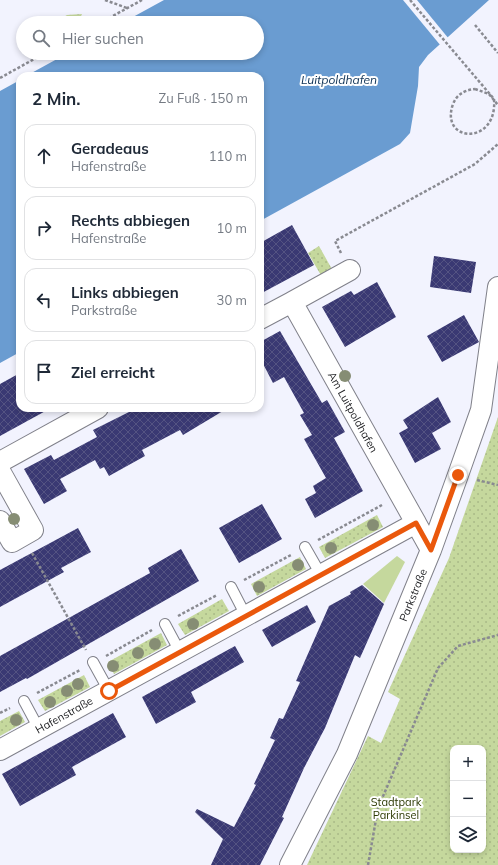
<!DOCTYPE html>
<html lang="de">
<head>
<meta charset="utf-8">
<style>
	:root { --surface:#fff; --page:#f2f2f3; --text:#1f2937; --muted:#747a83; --line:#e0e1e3 }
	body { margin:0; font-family:Mulish,sans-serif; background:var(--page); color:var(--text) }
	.controls { position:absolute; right:12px; bottom:12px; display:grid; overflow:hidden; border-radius:8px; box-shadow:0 2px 6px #0003 }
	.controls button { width:36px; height:36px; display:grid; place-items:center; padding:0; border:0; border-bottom:1px solid var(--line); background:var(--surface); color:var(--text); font:20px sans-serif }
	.stop { position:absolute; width:12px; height:12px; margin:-9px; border:3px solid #ea580c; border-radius:50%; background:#fff }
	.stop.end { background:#ea580c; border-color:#fff; box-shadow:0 1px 4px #0008 }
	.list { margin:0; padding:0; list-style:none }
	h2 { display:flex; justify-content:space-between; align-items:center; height:52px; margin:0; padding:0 16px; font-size:17px }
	h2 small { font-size:13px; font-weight:400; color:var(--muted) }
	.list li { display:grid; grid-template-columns:26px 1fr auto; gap:12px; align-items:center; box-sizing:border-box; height:64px; margin:0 8px 8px; padding:0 8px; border:1px solid var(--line); border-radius:12px }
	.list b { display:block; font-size:15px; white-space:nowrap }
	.list p { margin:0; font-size:13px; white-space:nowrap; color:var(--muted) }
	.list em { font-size:13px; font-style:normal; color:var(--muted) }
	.icon { flex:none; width:22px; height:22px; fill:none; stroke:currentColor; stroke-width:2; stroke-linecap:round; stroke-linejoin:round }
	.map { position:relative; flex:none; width:498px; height:865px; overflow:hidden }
	.search { position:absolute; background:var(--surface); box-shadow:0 2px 6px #0003; left:16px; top:16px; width:248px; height:44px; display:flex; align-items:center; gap:10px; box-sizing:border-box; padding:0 14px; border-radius:22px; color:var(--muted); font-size:15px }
	.panel { position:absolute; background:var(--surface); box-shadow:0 2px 6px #0003; left:16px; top:72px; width:248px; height:340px; border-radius:12px }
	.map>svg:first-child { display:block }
</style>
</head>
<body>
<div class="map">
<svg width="498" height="865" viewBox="0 0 498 865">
	<defs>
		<pattern id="grass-dots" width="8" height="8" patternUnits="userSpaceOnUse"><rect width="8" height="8" fill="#c5d89d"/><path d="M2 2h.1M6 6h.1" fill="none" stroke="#a9b987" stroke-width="1.8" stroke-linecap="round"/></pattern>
		<pattern id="building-cross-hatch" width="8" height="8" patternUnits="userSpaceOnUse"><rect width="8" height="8" fill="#3a3973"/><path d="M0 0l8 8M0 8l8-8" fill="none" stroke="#545382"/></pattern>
	</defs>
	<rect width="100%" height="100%" fill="#f2f3fe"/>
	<path fill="url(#grass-dots)" fill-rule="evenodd" d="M82 14 78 23H54L67 15Z
		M319 246 333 271 322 277 308 253Z
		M498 417V865H307L368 736 381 743 400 699 388 692 449 558ZM453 748H483V850H453Z
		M377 515 383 527 325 558 319 547Z
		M300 557 306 569 257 596 251 584Z
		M222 599 229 611 185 635 178 624Z
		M161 633 167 645 114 674 108 662Z
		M84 675 90 687 45 711 38 700Z
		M19 711 25 722 0 736V721Z"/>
	<path fill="#c5d89d" d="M397 556 405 562 384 603 363 584Z"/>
	<path fill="#6a9cd1" d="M164 0H489L428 55 419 67 418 86 410 133 400 144 260 221V76H26L68 53H257V23H122Z
		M20 80V352L0 363V91Z"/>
	<path fill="#f2f3fe" d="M403 0H417L449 39 441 46Z"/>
	<path fill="url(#building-cross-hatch)" d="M292 225 314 265 260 294V243Z
		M434 256 476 262 471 293 430 287Z
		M377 282 396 317 345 347 322 307 351 291 354 295Z
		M464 315 479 342 442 362 427 336Z
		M280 331 322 403 327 400 345 432 334 438 363 491 315 518 305 499 316 493 313 486 326 478 304 439 312 435 300 415 304 413 284 377 273 383 260 358V342Z
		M20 373V408H51L0 436V384Z
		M438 397 451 422 432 433 441 449 415 463 399 433 408 428 403 420Z
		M137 408H228L183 435 180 430 142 450 145 456 109 476 104 467 100 469 95 460 60 479 67 491 44 504 24 469 51 455 54 460 97 437 93 430Z
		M262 504 282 539 239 563 219 528Z
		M78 528 91 552 61 568 64 572 0 607V570Z
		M181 549 199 581 27 679 26 678 0 692V656L150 573 148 568Z
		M362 585 384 604 360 658 355 655 325 728 304 768 282 817 284 818 260 865H211L223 839 195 812 197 809 234 827 256 785 254 784 275 740 270 738 279 718 283 719 300 682 296 681 329 606 351 594 350 592Z
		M307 605 316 622 272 647 262 630Z
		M235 646 244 662 191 692 196 702 156 724 142 697Z
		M113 713 126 737 72 767 76 775 20 806 2 774Z"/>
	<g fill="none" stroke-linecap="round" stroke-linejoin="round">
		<defs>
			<path id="lane" d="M305 547 321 575
				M231 587 246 616
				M165 624 180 652
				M93 662 109 691
				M24 701 39 729"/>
			<path id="street" d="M292 302 350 270
				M260 319 292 302 416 523
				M0 462 98 408
				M0 471 33 530 12 542 0 521
				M0 750 416 523 431 550
				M290 865 347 754 431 550 458 475 481 410 498 287"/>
		</defs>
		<use href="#lane" stroke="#80818a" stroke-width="12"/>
		<use href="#street" stroke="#80818a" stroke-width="22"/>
		<path stroke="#898a91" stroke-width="2.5" stroke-dasharray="3 2" stroke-linecap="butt" d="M105 0 127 8
			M100 23 142 0
			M475 25 498 53
			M0 78 45 53
			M475 89 489 94 498 105
			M341 253 335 241 475 164 498 144
			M477 480 498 485
			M318 540 382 505
			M32 553 86 650
			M244 580 291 555
			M178 616 217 595
			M106 656 152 630
			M37 693 80 670
			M0 713 10 708
			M368 865 378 808 438 668 458 646 498 635"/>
		<use href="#lane" stroke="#fff" stroke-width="10"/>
		<use href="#street" stroke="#fff" stroke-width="20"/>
		<path stroke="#898a91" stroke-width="2.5" stroke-dasharray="3 2" stroke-linecap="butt" d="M410 0 494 99C498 146 439 143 453 104 457 94 465 90 475 89"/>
	</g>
	<g fill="#868d74">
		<circle cx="345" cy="376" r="6"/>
		<circle cx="14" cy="519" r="6"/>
		<circle cx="373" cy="525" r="6"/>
		<circle cx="331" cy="548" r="6"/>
		<circle cx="298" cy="565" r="6"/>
		<circle cx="259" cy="587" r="6"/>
		<circle cx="193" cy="624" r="6"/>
		<circle cx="155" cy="644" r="6"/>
		<circle cx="138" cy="653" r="6"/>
		<circle cx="113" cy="666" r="6"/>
		<circle cx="78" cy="684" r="6"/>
		<circle cx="67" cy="691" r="6"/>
		<circle cx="50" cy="702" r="6"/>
		<circle cx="16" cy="720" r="6"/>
	</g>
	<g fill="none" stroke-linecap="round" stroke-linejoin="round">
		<path stroke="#ea580c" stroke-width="5" d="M109 691 416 523 431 550 458 475"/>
	</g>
	<g text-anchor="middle" stroke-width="4" stroke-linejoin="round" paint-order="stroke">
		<g font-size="11" fill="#1c1d20" stroke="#fff">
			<text transform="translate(353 412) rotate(61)" y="4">Am Luitpoldhafen</text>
			<text transform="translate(413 595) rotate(-68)" y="4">Parkstraße</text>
			<text transform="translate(64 715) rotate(-29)" y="4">Hafenstraße</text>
		</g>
		<g font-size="11" fill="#2d3a04" stroke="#fff">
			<text x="396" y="806">Stadtpark<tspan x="396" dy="13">Parkinsel</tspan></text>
		</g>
		<g font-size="12" font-style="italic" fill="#0d3154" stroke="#fff">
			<text x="339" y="84">Luitpoldhafen</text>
		</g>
	</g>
</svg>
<div class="controls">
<button>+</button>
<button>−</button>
<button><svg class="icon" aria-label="layers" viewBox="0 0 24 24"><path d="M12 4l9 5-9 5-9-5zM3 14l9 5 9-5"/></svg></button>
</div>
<div class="stop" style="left:109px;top:691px"></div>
<div class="stop end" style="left:458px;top:475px"></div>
<div class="search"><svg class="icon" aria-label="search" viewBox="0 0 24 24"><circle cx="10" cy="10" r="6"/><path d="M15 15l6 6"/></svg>Hier suchen</div>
<section class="panel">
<h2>2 Min.<small>Zu Fuß · 150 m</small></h2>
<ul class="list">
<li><svg class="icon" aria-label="ahead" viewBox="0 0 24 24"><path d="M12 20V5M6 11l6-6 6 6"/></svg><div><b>Geradeaus</b><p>Hafenstraße</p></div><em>110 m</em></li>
<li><svg class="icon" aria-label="right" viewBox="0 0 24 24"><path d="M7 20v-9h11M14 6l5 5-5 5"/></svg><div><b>Rechts abbiegen</b><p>Hafenstraße</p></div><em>10 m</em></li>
<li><svg class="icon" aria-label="left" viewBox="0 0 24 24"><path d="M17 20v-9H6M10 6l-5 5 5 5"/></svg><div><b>Links abbiegen</b><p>Parkstraße</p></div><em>30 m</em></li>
<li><svg class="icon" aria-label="arrive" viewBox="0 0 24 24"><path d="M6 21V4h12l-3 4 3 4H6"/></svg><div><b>Ziel erreicht</b></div></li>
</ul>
</section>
</div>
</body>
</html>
